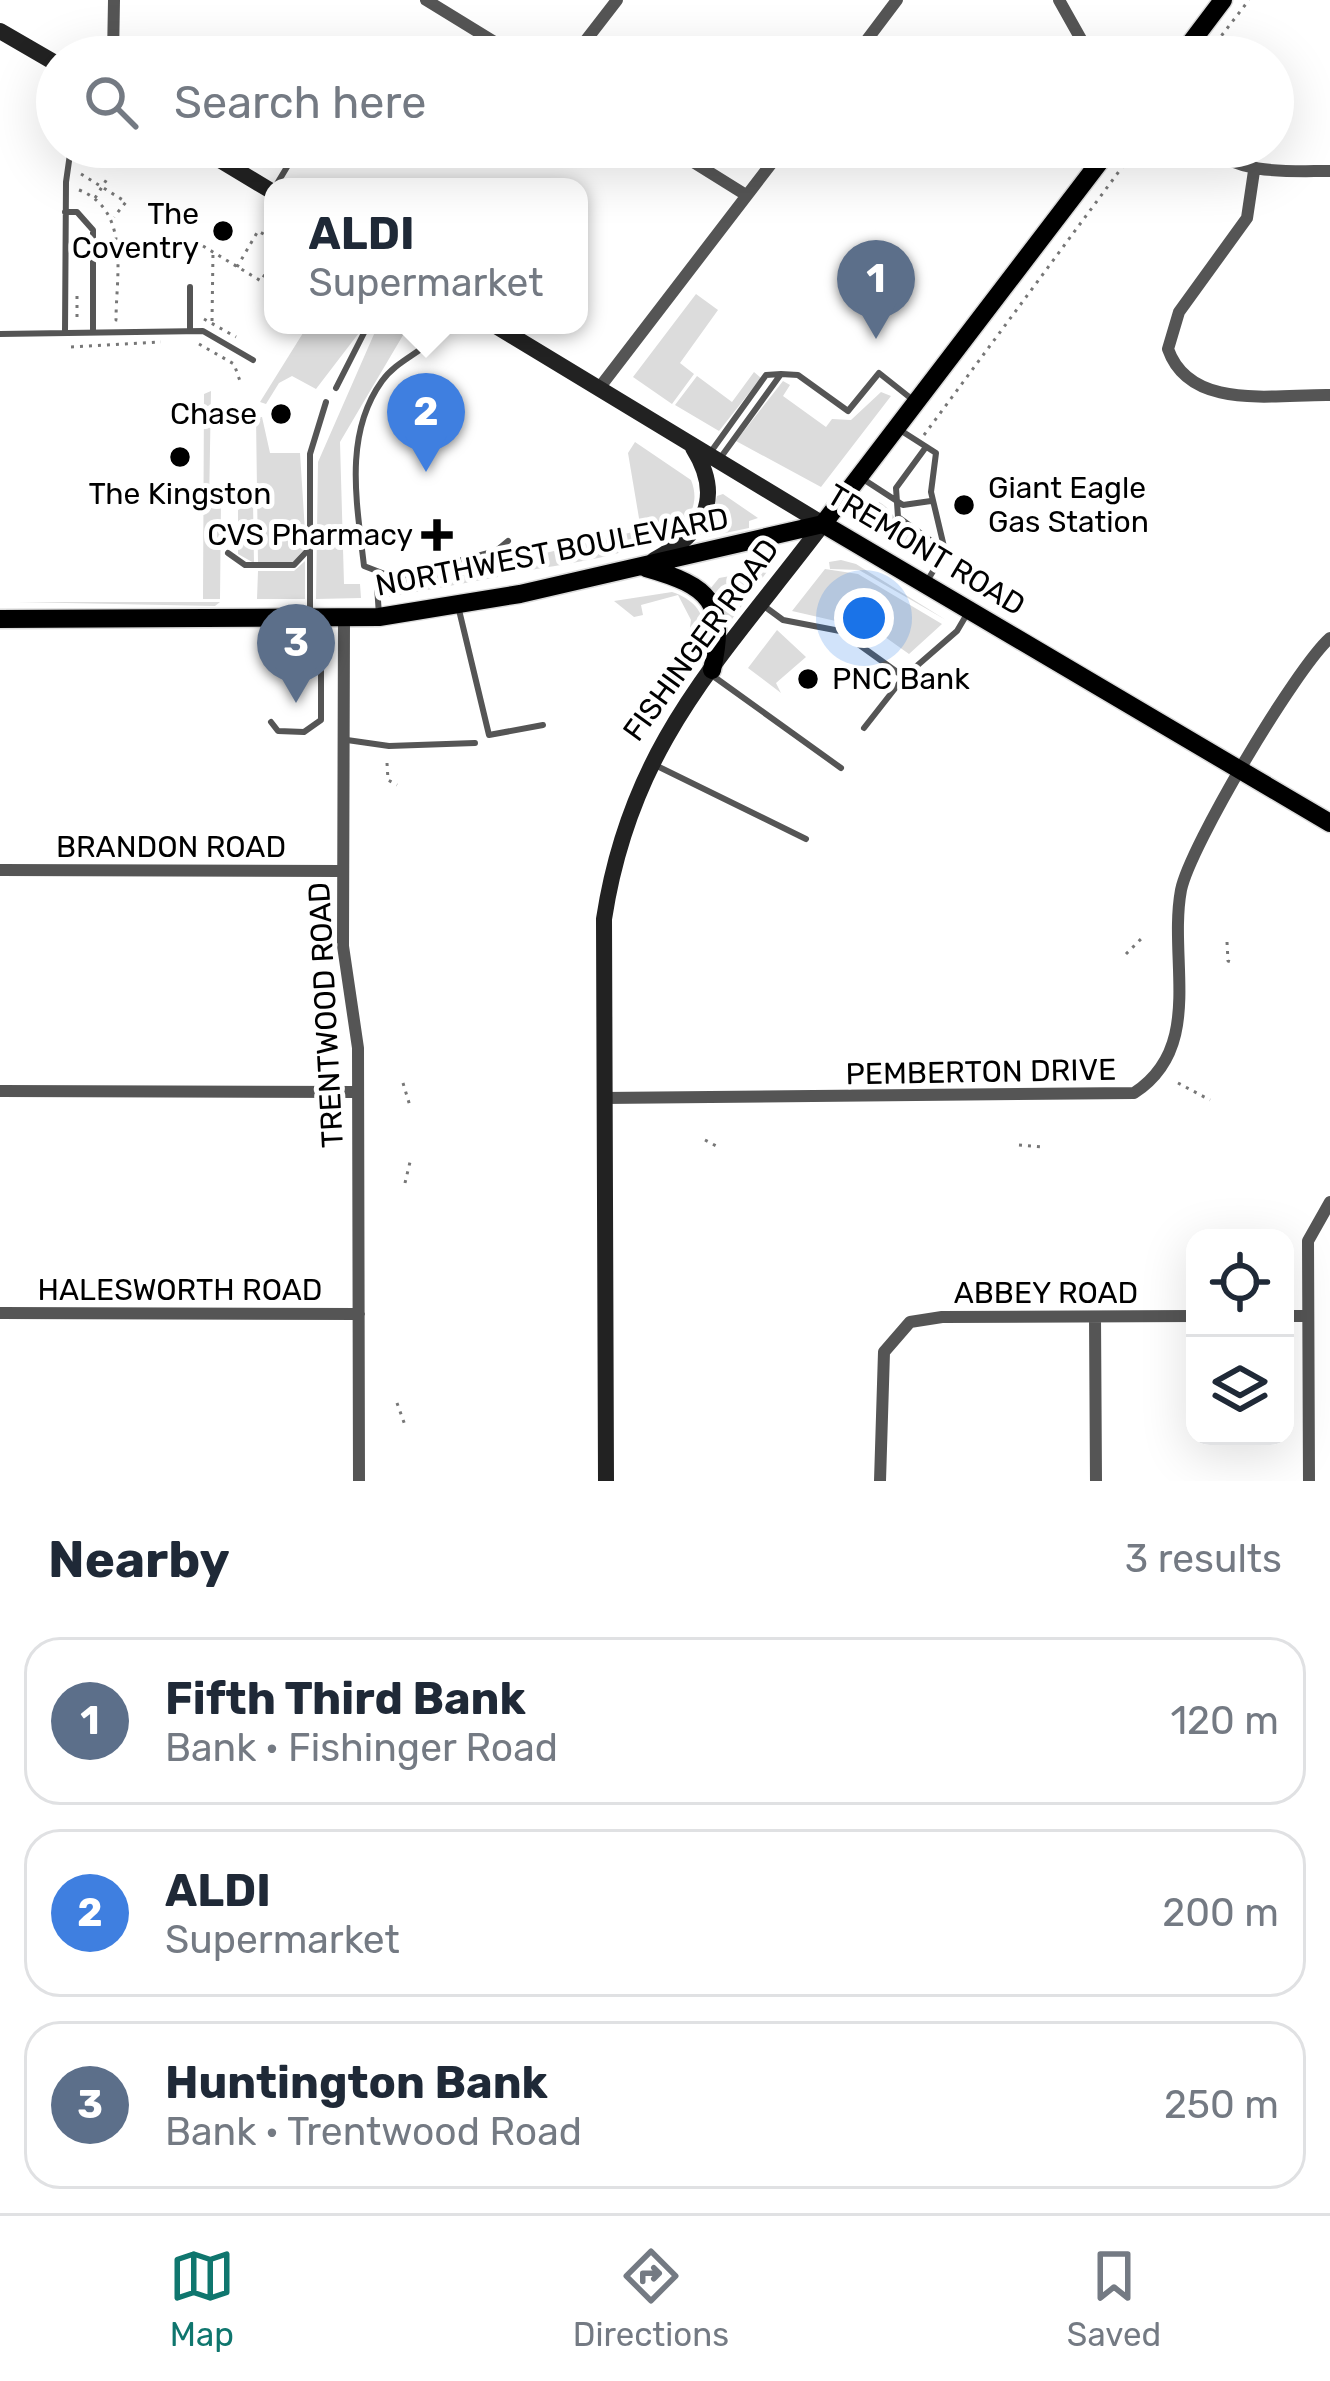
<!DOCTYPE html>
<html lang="en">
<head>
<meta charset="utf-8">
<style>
	:root { --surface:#fff; --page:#f2f2f3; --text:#1f2937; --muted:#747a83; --line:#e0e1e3; --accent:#0f766e }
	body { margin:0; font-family:Rubik,sans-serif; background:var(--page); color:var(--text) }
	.controls { position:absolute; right:36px; bottom:36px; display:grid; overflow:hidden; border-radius:24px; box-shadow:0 12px 48px #0002 }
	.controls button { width:108px; height:108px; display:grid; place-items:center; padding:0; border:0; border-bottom:3px solid var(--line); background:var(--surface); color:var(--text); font:60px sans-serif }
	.you { position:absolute; left:864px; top:618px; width:42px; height:42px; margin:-30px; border:9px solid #fff; border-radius:50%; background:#1a73e8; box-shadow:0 0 0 18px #1a73e833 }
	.badge { display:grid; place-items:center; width:78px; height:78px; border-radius:50%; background:var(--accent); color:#fff; font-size:39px; font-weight:700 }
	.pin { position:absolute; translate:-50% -99px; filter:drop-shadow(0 3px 6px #0008) }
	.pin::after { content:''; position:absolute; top:63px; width:42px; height:36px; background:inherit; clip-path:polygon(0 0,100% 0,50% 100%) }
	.popup { position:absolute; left:264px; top:178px; width:324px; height:156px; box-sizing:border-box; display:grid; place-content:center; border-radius:24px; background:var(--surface); filter:drop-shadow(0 3px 9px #0005); font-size:39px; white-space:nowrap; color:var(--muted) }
	.popup b { font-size:45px; color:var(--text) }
	.popup::after { content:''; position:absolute; left:50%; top:100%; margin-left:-24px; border:24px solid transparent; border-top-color:var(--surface) }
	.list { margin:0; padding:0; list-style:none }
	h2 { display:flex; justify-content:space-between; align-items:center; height:156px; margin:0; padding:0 48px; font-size:51px }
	h2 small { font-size:39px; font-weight:400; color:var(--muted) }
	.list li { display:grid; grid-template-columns:78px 1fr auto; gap:36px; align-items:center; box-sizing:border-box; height:168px; margin:0 24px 24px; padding:0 24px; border:3px solid var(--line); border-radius:36px }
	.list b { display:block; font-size:45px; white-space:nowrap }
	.list p { margin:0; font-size:39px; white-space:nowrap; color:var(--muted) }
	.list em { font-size:39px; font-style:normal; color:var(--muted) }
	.icon { flex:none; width:66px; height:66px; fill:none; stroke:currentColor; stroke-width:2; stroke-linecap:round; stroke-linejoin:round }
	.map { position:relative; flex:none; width:1330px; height:1481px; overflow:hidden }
	.search { position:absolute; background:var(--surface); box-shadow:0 12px 48px #0002; left:36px; right:36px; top:36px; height:132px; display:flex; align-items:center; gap:30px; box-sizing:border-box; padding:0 42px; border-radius:66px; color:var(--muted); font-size:45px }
	.sheet { height:732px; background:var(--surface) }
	nav { display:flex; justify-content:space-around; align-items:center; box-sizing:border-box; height:168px; border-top:3px solid var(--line); background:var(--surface); font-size:33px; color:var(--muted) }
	nav a { display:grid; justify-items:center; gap:6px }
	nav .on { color:var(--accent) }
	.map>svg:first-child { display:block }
</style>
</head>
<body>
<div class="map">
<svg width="1330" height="1481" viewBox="0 0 1330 1481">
	<rect width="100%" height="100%" fill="#fff"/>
	<path fill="#dcdcdc" d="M696 294 718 310 680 363 694 374 672 404 633 377Z
		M308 325H365L316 389 292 376 279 383 266 404 260 402Z
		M378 325H409L340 442 344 584H360L361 598 316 599 318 462Z
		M754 372 761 378 719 431 675 405 697 376 732 402Z
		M783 381 790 385 783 396 826 427 832 419 851 420 881 392 891 396 821 487 736 441Z
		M211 391 209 506 221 500 220 599H203L204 394Z
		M256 417H262L270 453H300L306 547 293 562 258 563Z
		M635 442 691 480C719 549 570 562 526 571L525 546 529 557 641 530 628 453Z
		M723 494 758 518 749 521V528L706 537 717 496Z
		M253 502 254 563 238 554V510Z
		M879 502C897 512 894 528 920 542L922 553 882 528 874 512Z
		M488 556 498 577 389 597 388 582C424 578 452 562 488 556Z
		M841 560 856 564 946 620 859 570 830 569 829 562Z
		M305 561V599H257L258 571H294Z
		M769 569 732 619H726L710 589 719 578Z
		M825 569 858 574 942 624 909 654 850 612 840 622 792 611Z
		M672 592C699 601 709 619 701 646L638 734 628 726 629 717 642 721 700 645 689 635 691 620 678 595 641 605 643 615 634 617 614 601Z
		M16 602H220L215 606Z
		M777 630 806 657 776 683 781 693 748 668Z"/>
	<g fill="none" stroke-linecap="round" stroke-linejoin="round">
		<defs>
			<path id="primary" d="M1180 57 1223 0
				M823 524 1330 823
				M823 524 1111 147
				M646 568C710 586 727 602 712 670
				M0 619 379 617 520 594 823 524"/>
		</defs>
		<use href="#primary" stroke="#dbdbdb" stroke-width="21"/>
		<path stroke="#777" stroke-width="3" stroke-dasharray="3 6" stroke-linecap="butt" d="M1205 57 1249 0
			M81 174 126 202 114 217
			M79 190C131 210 116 275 116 320H121
			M95 198 107 179
			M203 246 261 281 273 261
			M237 267 258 231 273 239
			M77 296V322
			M204 319 236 337
			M212 321 213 252
			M199 344 234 364 240 381
			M71 347 161 342
			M924 435 1137 147
			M387 763 388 780 397 785
			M1227 942 1228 961 1234 963
			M1126 954 1142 938
			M403 1083 410 1106
			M1178 1083 1210 1100
			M705 1140 720 1148
			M1019 1145 1042 1147
			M405 1183 410 1162
			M397 1403 406 1428"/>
		<path stroke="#555" stroke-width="6" d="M214 57 205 51 239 42 260 57
			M275 187 299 147
			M65 212H77L93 230V332
			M190 287V331
			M446 325C430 350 398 358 382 381 343 435 357 504 364 566L395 578 496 551 508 541
			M65 333 66 182 71 147
			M0 334 203 331 253 360
			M336 388 368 325
			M900 430 936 453 931 492 945 551 926 583
			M926 447 896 488 898 517 945 551
			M710 453 766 375 781 374
			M721 457 781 374 798 375 848 411 879 373 913 400
			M863 479 903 505 931 501
			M228 553 245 565H294L309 549
			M376 571 379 615
			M764 606 783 620 840 631 904 677 957 631 967 614
			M459 610 489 735 543 725
			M310 615V454L326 402
			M275 659H286
			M713 676 841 768
			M271 722 278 731 304 732 321 720V668L303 658
			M864 728 904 677
			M347 740 389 746 475 743
			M653 764 806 839"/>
		<path stroke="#555" stroke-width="12" d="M426 0 519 57
			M1059 0 1091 57
			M113 57 114 0
			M573 57 617 0
			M854 57 897 0
			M669 147 746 195
			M1205 147C1245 175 1283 171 1330 171
			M1254 171 1247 218 1179 312 1168 349C1190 412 1276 394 1330 395
			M600 387 784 147
			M344 619 343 946 358 1048 359 1481
			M0 870 343 871
			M0 1091 358 1092
			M603 1098 1134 1093C1205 1047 1168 961 1181 890 1190 846 1296 668 1330 638
			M0 1313 359 1314
			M1285 1316H1308
			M1095 1317 1096 1481
			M880 1481 884 1352 910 1322 942 1317 1195 1316
			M1309 1481 1308 1241 1330 1202"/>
		<path stroke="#222" stroke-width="16" d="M0 31 57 64
			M198 147 273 192
			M494 325 823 524C721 659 631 743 604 919L606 1481
			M654 560C703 534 725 499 693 448"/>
		<use href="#primary" stroke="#000" stroke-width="18"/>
	</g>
	<g fill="#000" stroke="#fff" stroke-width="4.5">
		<circle cx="223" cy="231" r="12"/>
		<circle cx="281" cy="414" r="12"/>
		<circle cx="180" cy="457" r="12"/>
		<circle cx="964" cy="505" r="12"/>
		<path d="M431 517h12v12h12v12h-12v12h-12v-12h-12v-12h12z"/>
		<circle cx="808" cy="679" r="12"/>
	</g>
	<g text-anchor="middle" stroke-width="10" stroke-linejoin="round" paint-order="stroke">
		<g font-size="30" fill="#000" stroke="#fff" text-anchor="end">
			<text x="199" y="224">The<tspan x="199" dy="34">Coventry</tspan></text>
			<text x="257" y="424">Chase</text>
			<text x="988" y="498" text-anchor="start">Giant Eagle<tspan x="988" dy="34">Gas Station</tspan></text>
			<text x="180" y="504" text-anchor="middle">The Kingston</text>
			<text x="413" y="545">CVS Pharmacy</text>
			<text x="832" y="689" text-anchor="start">PNC Bank</text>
		</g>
		<g font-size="30" fill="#000" stroke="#fff">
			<text transform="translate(926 550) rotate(31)" y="10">TREMONT ROAD</text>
			<text transform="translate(552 552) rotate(-11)" y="10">NORTHWEST BOULEVARD</text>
			<text transform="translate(701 640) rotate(-54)" y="10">FISHINGER ROAD</text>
			<text x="171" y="857">BRANDON ROAD</text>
			<text transform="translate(326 1015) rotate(-93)" y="10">TRENTWOOD ROAD</text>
			<text transform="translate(981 1072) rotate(-1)" y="10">PEMBERTON DRIVE</text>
			<text x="180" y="1300">HALESWORTH ROAD</text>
			<text x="1046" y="1303">ABBEY ROAD</text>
		</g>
	</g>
</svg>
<div class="controls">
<button><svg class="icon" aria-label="locate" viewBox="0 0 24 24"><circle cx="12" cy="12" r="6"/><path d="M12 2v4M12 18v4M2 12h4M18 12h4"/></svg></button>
<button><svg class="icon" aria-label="layers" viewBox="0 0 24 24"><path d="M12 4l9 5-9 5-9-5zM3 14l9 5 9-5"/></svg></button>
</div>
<div class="you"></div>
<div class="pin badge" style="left:876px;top:339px;background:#5c6f8a">1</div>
<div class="pin badge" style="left:426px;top:472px;background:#3f7fe0">2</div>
<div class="popup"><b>ALDI</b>Supermarket</div>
<div class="pin badge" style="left:296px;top:703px;background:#5c6f8a">3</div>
<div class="search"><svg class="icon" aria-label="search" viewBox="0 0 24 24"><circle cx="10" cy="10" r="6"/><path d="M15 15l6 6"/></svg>Search here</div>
</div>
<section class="sheet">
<h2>Nearby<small>3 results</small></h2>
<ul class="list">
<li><span class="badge" style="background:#5c6f8a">1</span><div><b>Fifth Third Bank</b><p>Bank · Fishinger Road</p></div><em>120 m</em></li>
<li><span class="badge" style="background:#3f7fe0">2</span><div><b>ALDI</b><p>Supermarket</p></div><em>200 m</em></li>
<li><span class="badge" style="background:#5c6f8a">3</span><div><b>Huntington Bank</b><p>Bank · Trentwood Road</p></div><em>250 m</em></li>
</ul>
</section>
<nav>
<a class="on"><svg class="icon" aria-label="map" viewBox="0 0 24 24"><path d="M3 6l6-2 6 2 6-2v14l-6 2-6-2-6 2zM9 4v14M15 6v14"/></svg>Map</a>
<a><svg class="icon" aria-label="directions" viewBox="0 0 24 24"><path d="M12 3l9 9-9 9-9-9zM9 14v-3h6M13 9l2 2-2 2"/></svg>Directions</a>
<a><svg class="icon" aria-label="saved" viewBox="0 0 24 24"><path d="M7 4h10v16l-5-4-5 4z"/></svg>Saved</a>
</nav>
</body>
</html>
